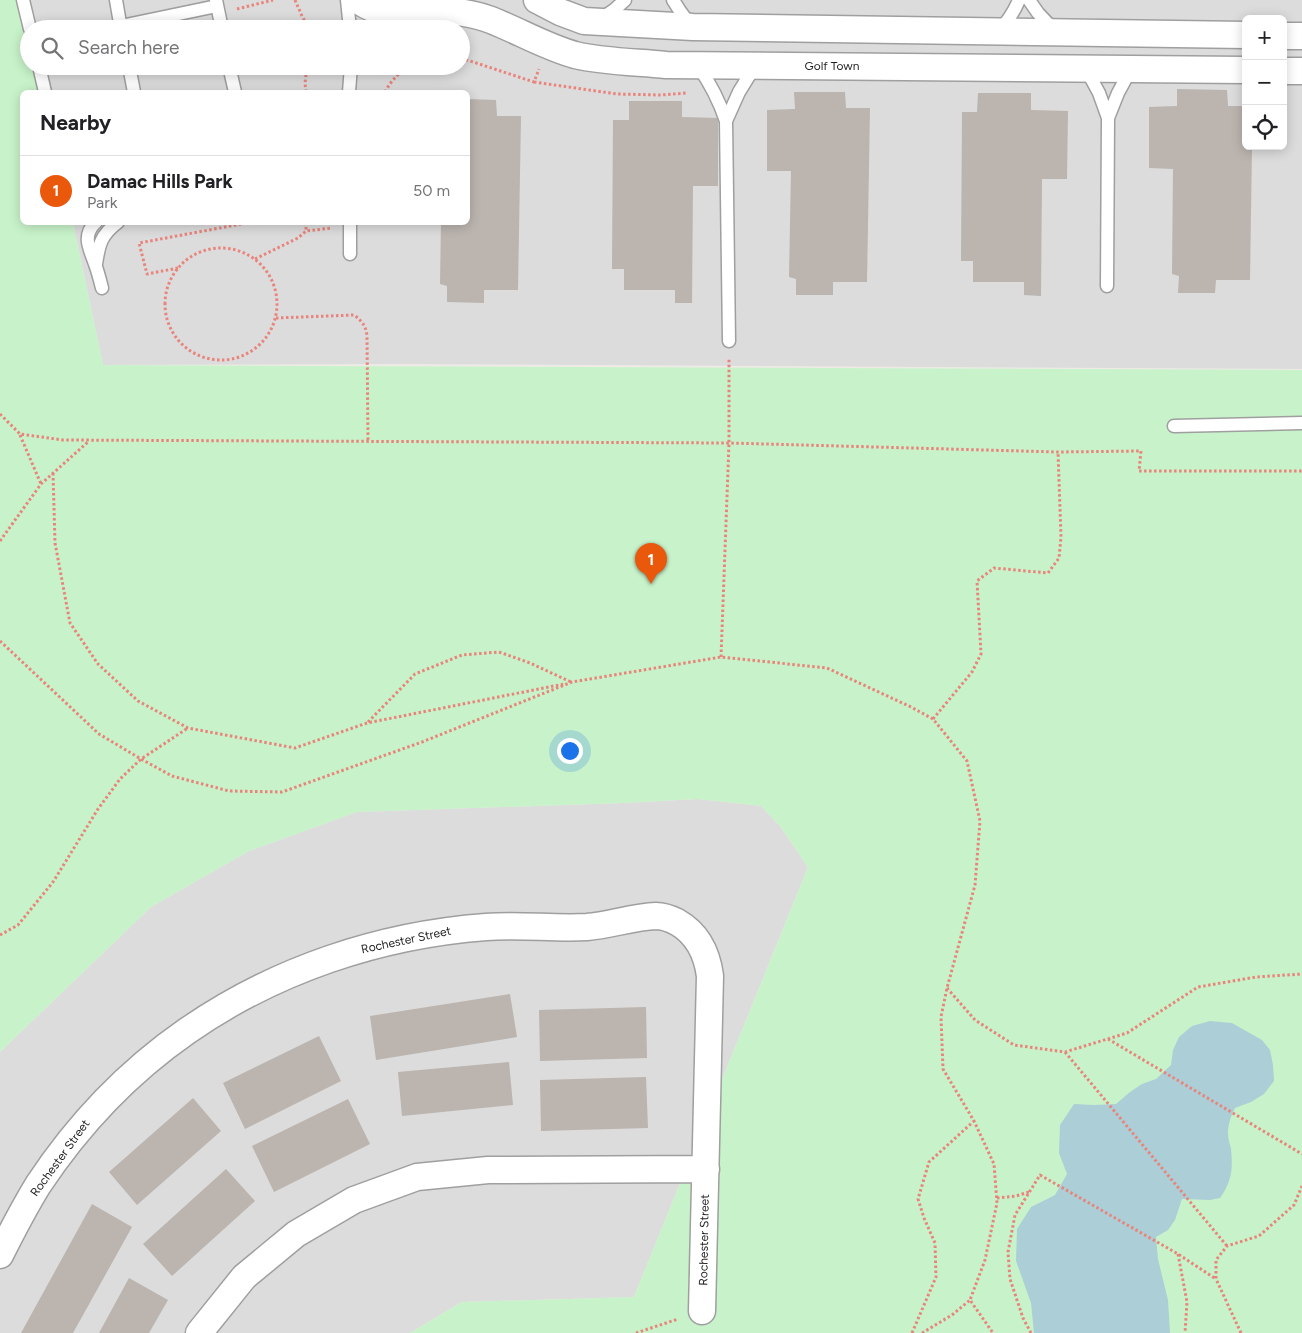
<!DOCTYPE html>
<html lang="en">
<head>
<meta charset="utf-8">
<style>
	:root { --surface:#fff; --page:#f2f2f2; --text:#202124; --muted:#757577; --line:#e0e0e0; --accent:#ea580c }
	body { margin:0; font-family:Figtree,sans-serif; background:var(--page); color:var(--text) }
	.controls { position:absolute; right:15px; top:15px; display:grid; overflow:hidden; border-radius:8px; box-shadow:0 2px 12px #0003 }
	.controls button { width:45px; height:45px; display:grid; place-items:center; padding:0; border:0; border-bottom:1px solid var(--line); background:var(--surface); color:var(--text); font:25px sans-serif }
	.you { position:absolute; left:569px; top:750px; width:18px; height:18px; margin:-12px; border:4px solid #fff; border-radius:50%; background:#1a73e8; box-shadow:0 0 0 8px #1a73e833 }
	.badge { display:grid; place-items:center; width:32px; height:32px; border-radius:50%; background:var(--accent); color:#fff; font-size:16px; font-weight:700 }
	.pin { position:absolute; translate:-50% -41px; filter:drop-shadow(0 1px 2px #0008) }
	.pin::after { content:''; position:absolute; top:26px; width:18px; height:15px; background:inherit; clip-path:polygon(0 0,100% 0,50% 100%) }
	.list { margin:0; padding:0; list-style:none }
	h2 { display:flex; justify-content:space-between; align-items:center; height:65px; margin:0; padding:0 20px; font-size:21px }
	h2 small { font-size:16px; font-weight:400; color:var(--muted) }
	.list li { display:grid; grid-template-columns:32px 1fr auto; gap:15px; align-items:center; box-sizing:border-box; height:70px; padding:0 20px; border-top:1px solid var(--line) }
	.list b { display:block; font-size:19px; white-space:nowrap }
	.list p { margin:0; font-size:16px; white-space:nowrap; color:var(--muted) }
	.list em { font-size:16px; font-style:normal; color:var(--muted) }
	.icon { flex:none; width:28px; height:28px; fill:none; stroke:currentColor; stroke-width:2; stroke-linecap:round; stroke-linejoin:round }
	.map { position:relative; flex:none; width:1302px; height:1333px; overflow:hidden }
	.search { position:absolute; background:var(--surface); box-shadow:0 2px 12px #0003; left:20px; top:20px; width:450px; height:55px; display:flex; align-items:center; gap:12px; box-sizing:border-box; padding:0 18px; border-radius:28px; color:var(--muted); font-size:19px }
	.panel { position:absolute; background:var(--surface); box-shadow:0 2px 12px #0003; left:20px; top:90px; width:450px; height:135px; border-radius:8px }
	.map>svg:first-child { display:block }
</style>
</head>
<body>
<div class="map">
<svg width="1302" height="1333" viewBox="0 0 1302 1333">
	<rect width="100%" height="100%" fill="#eeebe6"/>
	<path fill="#dcdcdc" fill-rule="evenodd" d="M26 0H1302V369L400 364 103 365 73 223 468 222V92H46L40 66H461V29H32ZM1246 19H1283V146H1246Z
		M698 799 761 806 780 826 808 867 634 1297 462 1302 410 1333H0V1052L151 907 249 851 357 812 623 803Z"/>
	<path fill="#c8f3ca" d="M0 0H26L29 29V66H40L46 92H22V222L73 223 103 365 1302 370V1333H410L462 1302 634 1297 808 867 780 826 761 806 698 799 623 803 357 812 249 851 151 907 0 1052Z"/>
	<path fill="#acced6" d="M1210 1021 1232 1023 1262 1040 1270 1050 1273 1065 1274 1081 1264 1094 1251 1102 1235 1108C1231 1116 1228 1124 1228 1134 1228 1139 1230 1144 1231 1149 1233 1169 1232 1181 1220 1198L1210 1200 1182 1199 1175 1220 1168 1230 1156 1237 1158 1259 1168 1300 1170 1333H1034L1031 1303 1016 1261 1017 1229 1031 1207 1055 1195 1067 1174 1059 1153 1060 1125 1074 1104 1094 1105 1116 1104 1130 1092 1142 1084 1156 1079 1171 1065 1173 1050 1179 1037 1192 1026Z"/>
	<path fill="#bbb4af" d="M1177 89 1227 90 1228 106H1246V146H1252L1250 280H1216L1215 293H1178L1179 276 1172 274 1173 169 1149 168V107L1177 106Z
		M794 92H845L846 108H870L867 282H833V295H796V279L789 277 791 171H767V110L795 109Z
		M978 93H1031V110L1068 111 1067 179H1042L1041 296 1024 295V282H973V261H961L962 112H977Z
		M468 99 496 100 497 116H521L518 290H484V303L447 302V286L440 284 441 222H468Z
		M629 101H682V117L718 118V186H693L692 303H675V290H624V269H612L613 120H629Z
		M510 994 517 1037 376 1060 370 1016Z
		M646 1007 647 1058 540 1061 539 1010Z
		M319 1036 341 1081 245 1129 223 1083Z
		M509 1062 513 1105 402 1116 398 1072Z
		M646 1077 648 1128 541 1131 540 1080Z
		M193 1098 221 1131 137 1205 109 1172Z
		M348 1099 370 1144 274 1192 252 1146Z
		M226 1169 255 1201 172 1276 143 1244Z
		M92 1204 132 1227 73 1333H21Z
		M129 1278 168 1300 149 1333H99Z"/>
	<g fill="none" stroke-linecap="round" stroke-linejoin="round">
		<defs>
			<path id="service" d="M23 0 30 29
				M116 0 121 29
				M216 0 222 29
				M347 0 350 29
				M673 0 680 11 691 26
				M1029 0 1038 13 1054 30
				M602 18 614 10 625 0
				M121 26 217 6
				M999 31C1008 21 1014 12 1019 0
				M39 66 45 92
				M129 66 134 92
				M229 66 235 92
				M698 66C710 83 719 100 726 121L729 341
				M1086 69 1099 93 1108 118 1107 286
				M349 92 351 66
				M1108 118 1118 93 1131 69
				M726 121 739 92 755 66
				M96 222C81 236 90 249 95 264 98 272 100 280 102 288
				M350 222V254
				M96 264C99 244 101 235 118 222
				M1174 426 1302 423"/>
			<path id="minor" d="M537 0 560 12 584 21 693 27 1246 35
				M427 9C449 11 470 12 491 20 519 31 546 47 575 55 605 62 636 62 666 65L1246 70
				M1283 36H1302
				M1283 71H1302
				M0 1255C12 1231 24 1208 38 1185 77 1126 128 1072 187 1031 275 970 379 935 486 927 520 924 553 929 587 927 610 925 633 917 656 916 663 916 671 919 677 922 698 934 707 953 710 976L702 1311
				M199 1333 244 1277 296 1234 354 1200 417 1177 488 1170 706 1169"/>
			<path id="tertiary" d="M359 0C378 13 406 19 428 8 432 6 437 3 441 0"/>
		</defs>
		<use href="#service" stroke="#9f9f9f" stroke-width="15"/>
		<use href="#minor" stroke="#9f9f9f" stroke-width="29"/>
		<use href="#tertiary" stroke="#9f9f9f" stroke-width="30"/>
		<path stroke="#e9847c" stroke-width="3" stroke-dasharray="2.5 2.5" stroke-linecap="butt" d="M295 0 302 16 309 29
			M237 9 273 0
			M461 58 534 82 539 69
			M534 82 617 94 661 95 687 93
			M306 92 305 83 307 66
			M385 92C390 82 398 74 407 66
			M306 222V231
			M165 304a56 56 0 1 1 112 0a56 56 0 1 1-112 0Z
			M255 259 298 238 306 231 332 228
			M178 268 147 274 139 243 252 222
			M276 318 354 315C362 321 366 326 367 336L368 441
			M0 414 20 434 63 440 729 443 1058 452 1141 451 1139 471H1302
			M20 435 41 484
			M53 473 55 543 70 623 98 664 138 701 188 728 295 748 367 723 564 684
			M0 541 41 484 89 441
			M0 641 99 734 141 759 172 776 229 791 282 792 422 742 572 682 721 657 827 668 911 707 933 719 967 761 980 821 975 885 947 988 941 1017 943 1069 974 1121 994 1164 997 1203 985 1260 970 1300 993 1333
			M721 657 729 443V359
			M933 719 972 672 981 654 977 581 994 568 1048 573 1059 558 1061 537 1058 452
			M368 722 415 674 462 655 499 652 530 663 571 682
			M0 935 18 925 53 882 98 809 120 779 141 759 188 728
			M947 988 975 1020 1014 1045 1065 1052 1127 1033 1198 987 1256 977 1302 974
			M1108 1039 1302 1154
			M1065 1052 1227 1246
			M997 1198 1016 1196 1029 1192
			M1178 1254 1187 1302 1185 1333
			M636 1333 678 1319
			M912 1333 936 1277 935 1243 924 1218 918 1199 929 1162 974 1121
			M922 1333 952 1315 970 1300
			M1031 1333 1023 1318 1010 1279 1008 1252 1015 1215 1040 1175 1178 1254 1216 1279
			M1241 1333 1216 1279V1260L1227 1246 1259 1236 1294 1205 1302 1186"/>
		<use href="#service" stroke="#fff" stroke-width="12"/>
		<use href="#minor" stroke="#fff" stroke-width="26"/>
		<use href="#tertiary" stroke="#fff" stroke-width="28"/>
	</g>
	<g text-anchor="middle" stroke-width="5" stroke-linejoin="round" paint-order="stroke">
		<g font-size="12" fill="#1e1e1e" stroke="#fff">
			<text x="832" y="70">Golf Town</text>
			<text transform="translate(406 940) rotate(-12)" y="4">Rochester Street</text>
			<text transform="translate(60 1158) rotate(-54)" y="4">Rochester Street</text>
			<text transform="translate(704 1240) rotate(-89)" y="4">Rochester Street</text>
		</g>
	</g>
</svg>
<div class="controls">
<button>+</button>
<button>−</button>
<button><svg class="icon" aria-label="locate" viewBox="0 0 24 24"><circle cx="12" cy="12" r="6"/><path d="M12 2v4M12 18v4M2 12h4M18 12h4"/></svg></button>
</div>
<div class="you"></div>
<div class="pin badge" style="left:651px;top:584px">1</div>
<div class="search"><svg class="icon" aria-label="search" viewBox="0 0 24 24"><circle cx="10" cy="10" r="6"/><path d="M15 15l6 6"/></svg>Search here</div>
<section class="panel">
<h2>Nearby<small></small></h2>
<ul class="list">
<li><span class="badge">1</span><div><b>Damac Hills Park</b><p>Park</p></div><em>50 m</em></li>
</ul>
</section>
</div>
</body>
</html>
